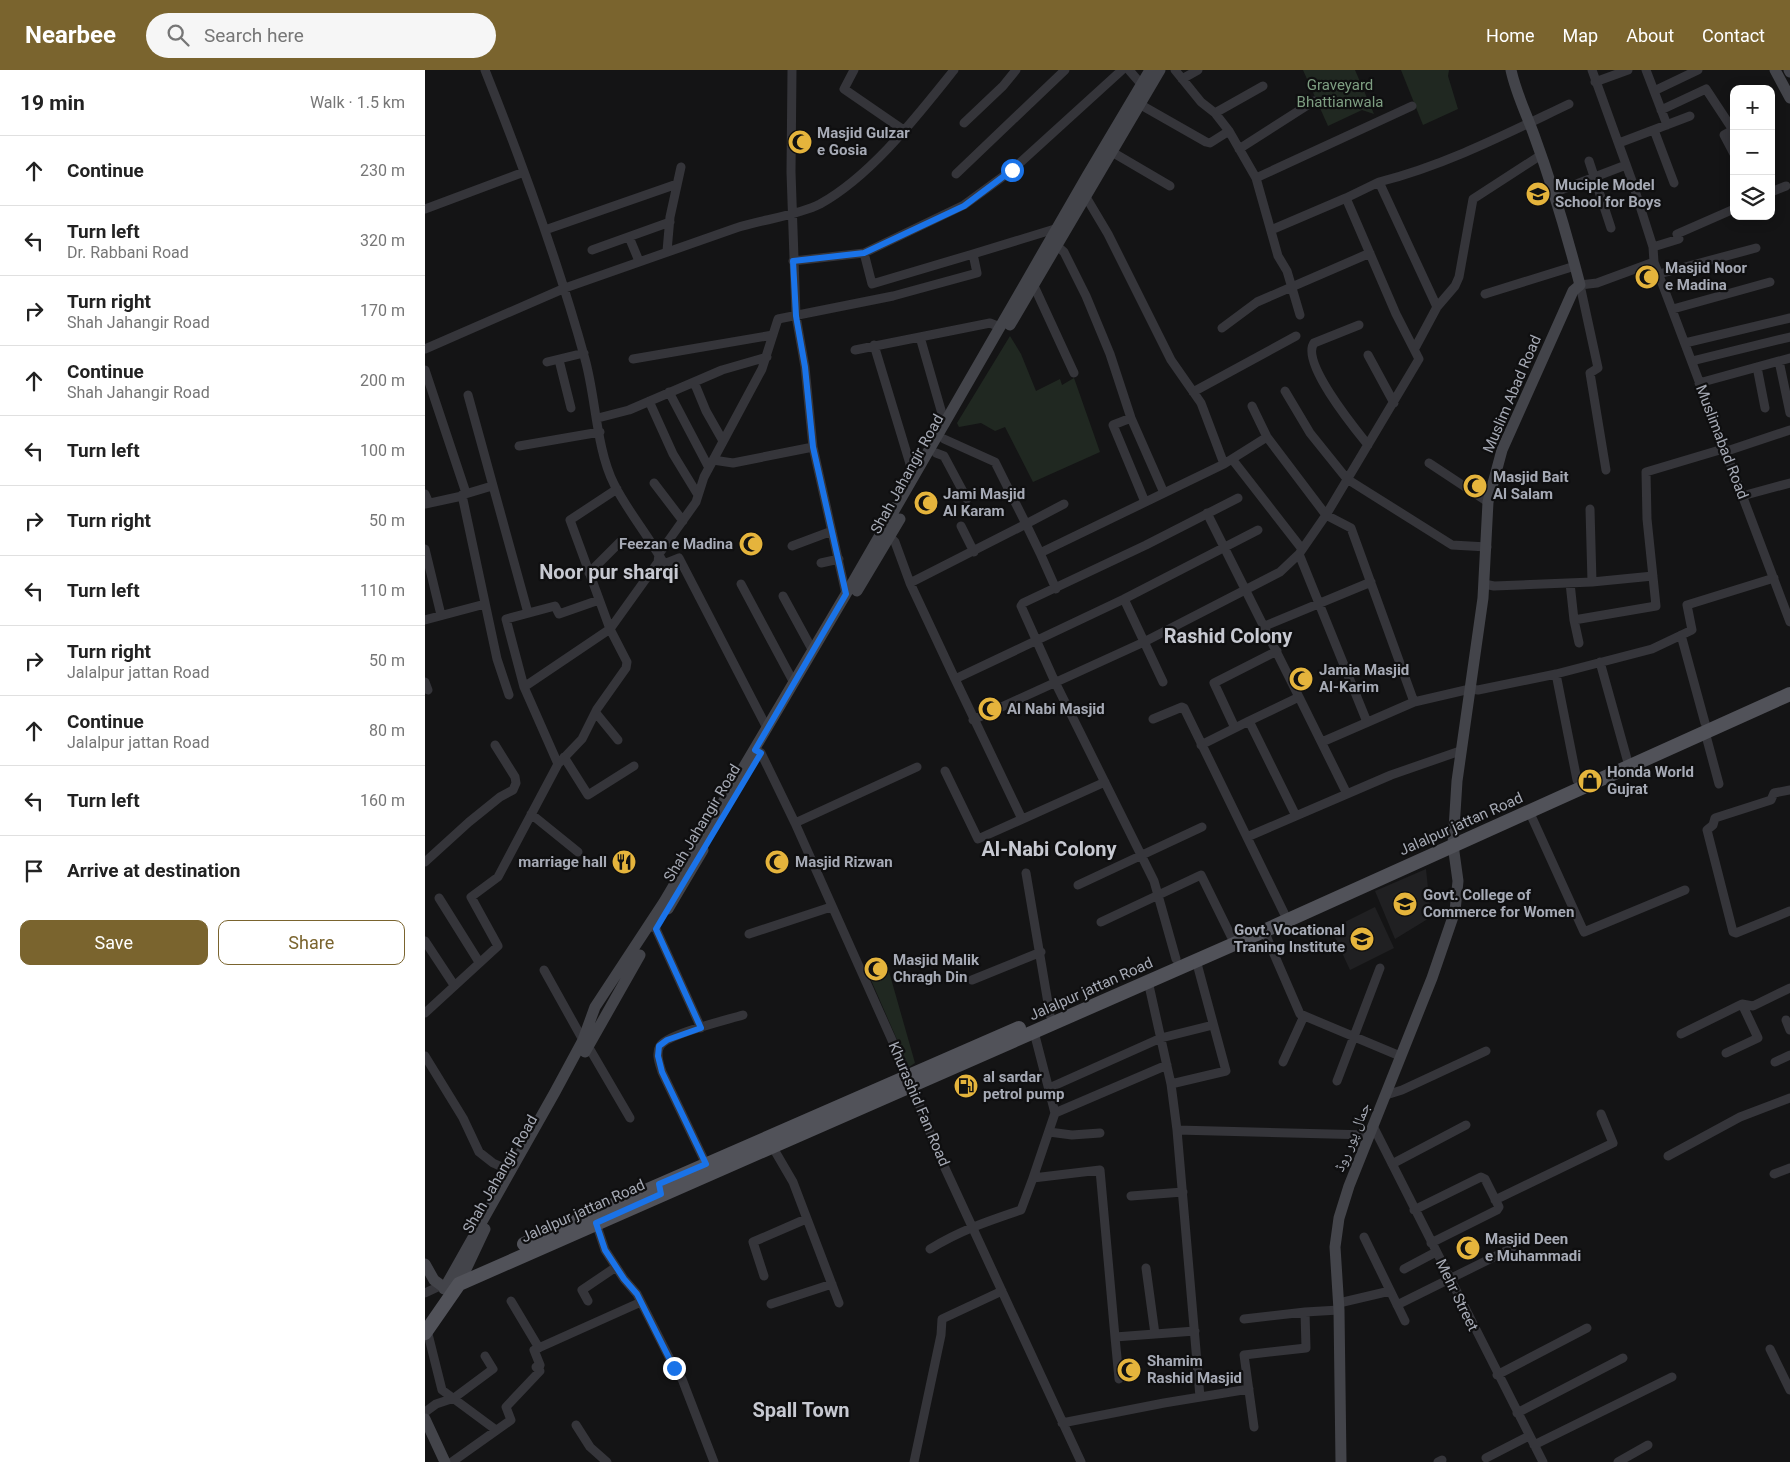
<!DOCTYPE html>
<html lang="en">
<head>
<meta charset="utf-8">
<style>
	:root { --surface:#fff; --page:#f6f6f6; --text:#222; --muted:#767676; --line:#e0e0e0; --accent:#7a642e }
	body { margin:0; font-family:Roboto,"Noto Naskh Arabic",sans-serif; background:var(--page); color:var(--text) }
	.controls { position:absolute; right:15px; top:15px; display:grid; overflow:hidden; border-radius:10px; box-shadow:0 2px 12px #0003 }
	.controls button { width:45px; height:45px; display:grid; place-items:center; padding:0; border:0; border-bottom:1px solid var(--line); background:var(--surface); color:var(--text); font:25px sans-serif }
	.stop { position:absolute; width:15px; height:15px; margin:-11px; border:4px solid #1a73e8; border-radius:50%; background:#fff }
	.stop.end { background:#1a73e8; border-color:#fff; box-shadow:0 1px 5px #0008 }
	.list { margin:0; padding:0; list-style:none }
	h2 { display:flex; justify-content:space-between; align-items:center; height:65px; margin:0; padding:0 20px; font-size:21px }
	h2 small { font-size:16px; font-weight:400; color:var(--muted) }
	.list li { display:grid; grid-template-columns:32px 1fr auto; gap:15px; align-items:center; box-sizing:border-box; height:70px; padding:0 20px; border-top:1px solid var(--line) }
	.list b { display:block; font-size:19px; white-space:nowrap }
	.list p { margin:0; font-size:16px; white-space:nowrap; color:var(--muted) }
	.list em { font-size:16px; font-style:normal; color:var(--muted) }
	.actions { display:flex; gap:10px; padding:15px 20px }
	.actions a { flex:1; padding:11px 0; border:1px solid var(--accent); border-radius:10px; text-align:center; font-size:18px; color:var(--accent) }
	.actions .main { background:var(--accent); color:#fff }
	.icon { flex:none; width:28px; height:28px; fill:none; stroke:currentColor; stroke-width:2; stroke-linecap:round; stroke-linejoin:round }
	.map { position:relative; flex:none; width:1365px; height:1392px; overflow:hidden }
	header { display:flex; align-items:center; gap:30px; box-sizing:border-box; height:70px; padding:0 25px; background:var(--accent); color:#fff }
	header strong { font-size:24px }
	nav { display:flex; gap:28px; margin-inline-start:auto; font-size:18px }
	.search { width:350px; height:45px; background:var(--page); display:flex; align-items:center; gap:12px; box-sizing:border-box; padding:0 18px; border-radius:28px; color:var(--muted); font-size:19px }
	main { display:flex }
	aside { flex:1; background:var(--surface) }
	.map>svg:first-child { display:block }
</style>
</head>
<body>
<header>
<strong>Nearbee</strong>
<div class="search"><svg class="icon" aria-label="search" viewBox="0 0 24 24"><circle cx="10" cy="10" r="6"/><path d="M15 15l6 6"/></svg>Search here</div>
<nav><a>Home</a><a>Map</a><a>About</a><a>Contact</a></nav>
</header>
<main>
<aside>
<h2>19 min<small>Walk · 1.5 km</small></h2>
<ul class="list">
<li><svg class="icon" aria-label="ahead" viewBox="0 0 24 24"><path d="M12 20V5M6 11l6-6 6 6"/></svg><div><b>Continue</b></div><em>230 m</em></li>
<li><svg class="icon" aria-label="left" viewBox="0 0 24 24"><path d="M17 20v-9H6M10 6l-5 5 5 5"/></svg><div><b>Turn left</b><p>Dr. Rabbani Road</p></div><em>320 m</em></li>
<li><svg class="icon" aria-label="right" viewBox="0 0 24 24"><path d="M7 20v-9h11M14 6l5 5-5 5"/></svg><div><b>Turn right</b><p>Shah Jahangir Road</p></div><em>170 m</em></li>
<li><svg class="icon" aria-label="ahead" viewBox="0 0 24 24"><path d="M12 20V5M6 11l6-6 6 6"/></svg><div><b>Continue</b><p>Shah Jahangir Road</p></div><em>200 m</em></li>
<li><svg class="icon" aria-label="left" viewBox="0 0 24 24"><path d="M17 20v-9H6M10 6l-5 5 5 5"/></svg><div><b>Turn left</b></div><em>100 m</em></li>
<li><svg class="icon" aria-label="right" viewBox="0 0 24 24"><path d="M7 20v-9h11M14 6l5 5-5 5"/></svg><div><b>Turn right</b></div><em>50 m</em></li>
<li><svg class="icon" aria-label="left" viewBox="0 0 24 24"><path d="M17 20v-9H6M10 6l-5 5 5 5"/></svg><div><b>Turn left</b></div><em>110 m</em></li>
<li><svg class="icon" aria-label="right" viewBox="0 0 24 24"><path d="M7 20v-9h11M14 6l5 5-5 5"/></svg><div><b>Turn right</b><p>Jalalpur jattan Road</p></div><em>50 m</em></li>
<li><svg class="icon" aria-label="ahead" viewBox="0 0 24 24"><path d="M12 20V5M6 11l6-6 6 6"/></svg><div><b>Continue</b><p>Jalalpur jattan Road</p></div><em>80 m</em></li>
<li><svg class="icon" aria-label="left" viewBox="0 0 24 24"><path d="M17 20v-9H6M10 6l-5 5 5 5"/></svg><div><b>Turn left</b></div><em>160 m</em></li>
<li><svg class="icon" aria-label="arrive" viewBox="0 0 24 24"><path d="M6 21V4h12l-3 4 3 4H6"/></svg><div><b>Arrive at destination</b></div></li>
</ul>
<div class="actions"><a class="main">Save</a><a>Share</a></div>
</aside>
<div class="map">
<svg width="1365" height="1392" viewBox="0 0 1365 1392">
	<rect width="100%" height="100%" fill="#141415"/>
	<path fill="#202022" d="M1001 799 1006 847 970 869 950 821Z
		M950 837 969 878 925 900 906 859Z"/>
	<path fill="#202821" d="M878 0H930L949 44 937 40 903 56Z
		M976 0H1024L1023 6 1033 39 998 55Z
		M585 266 596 284 611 321 635 309 637 315 649 308 675 382 608 412 580 357 570 361 556 353 534 357 532 353Z
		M463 898 490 993 484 997 446 910Z"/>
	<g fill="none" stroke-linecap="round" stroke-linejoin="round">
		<path stroke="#35353a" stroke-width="9" d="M60 0C98 95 133 191 160 289 171 328 171 378 189 414 203 442 224 466 239 494L254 488 342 658
			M367 0 366 102 371 246 380 297 388 377 421 524
			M429 0 419 19 480 61
			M704 0 717 15
			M750 0 776 32 790 43 804 61 831 108 853 186 862 201 875 245
			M1167 0 1207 111 1228 177 1229 192 1365 552
			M1221 0 1242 55
			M757 9 773 0
			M1170 12 1203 0
			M1229 21 1273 0
			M716 35 781 72 785 73 804 61
			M1236 40 1281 19 1308 60 1299 65 1309 84
			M790 43 838 16
			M539 53 578 16 591 0
			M1229 60 1249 113
			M1194 73 1265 46
			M814 79 889 31
			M687 82 745 116
			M1164 91 1186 158
			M531 104 640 0
			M831 108 987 36
			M954 112C1021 95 1081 64 1144 34
			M1346 122 1361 116
			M1128 123 1201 95
			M661 127 683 164 746 290 776 333 799 394 842 367
			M921 128 954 112 1012 237 990 278
			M0 139 99 102
			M120 160 252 114
			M204 167 214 191
			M632 176 639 182 661 226 685 284 706 348 739 423
			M1228 177 1254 169 1252 164 1309 139
			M167 180 245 152
			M242 181 245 147 256 97
			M439 183 539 135 587 100 697 0
			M368 191 439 183 447 214 548 184
			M1234 204 1331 178
			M609 216 649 303
			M1060 224 1150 196
			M1012 237 1030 216 1034 207 1048 129 1116 85
			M1248 239 1345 212
			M934 255 889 273C875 292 931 360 943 375
			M797 258 832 232 945 183
			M495 267 520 354
			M1260 273 1365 248
			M449 275 489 407
			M0 279 140 218 311 158C336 150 374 145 395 134 447 105 492 46 529 0
			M430 280 565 253 575 257
			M943 285 969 333
			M208 289 348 265
			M134 290 146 338
			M1267 291 1365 267
			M1354 291 1365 343
			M122 292 159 283
			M1332 297 1340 338
			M0 300 41 423
			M269 312 281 341 298 371
			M1274 313 1365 288
			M860 321 885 363 922 409 1027 475 1062 477
			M244 322 284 398
			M768 322 871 266
			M43 325 103 543
			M224 331 248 384 273 425
			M827 336 842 367 901 445 994 289 971 244 921 128 846 160
			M173 348 204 340 297 300 342 287
			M706 348 688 355 720 432
			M519 369 570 392 601 454 639 434
			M94 376 175 362
			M1299 382 1365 360
			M511 383 519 386 542 429
			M807 389 877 479
			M288 390 308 393 388 377
			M1004 393 1063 432
			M1181 400 1165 303 1173 298 1155 215 1172 213 1229 192
			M229 413 258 451
			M67 416 37 425 72 589 84 625
			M0 424 4 433
			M1317 426 1365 413
			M0 434 37 426
			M1165 439 1167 512
			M782 443 874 627
			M536 456 549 482
			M465 467 470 472 485 513 530 609 699 529 833 460
			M367 476 407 461
			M0 479 16 545
			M874 484 942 652
			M396 493 414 489
			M164 503 195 472
			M485 513 601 454 615 483
			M1145 513 1149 550 1231 536 1222 449 1221 402 1298 379
			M316 514 369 613
			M1059 514 1069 516 1167 512 1228 506
			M631 519 615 483 799 394
			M358 526 388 581
			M699 529 738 612
			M0 550 60 534
			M1149 550 1154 573
			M840 556 946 512
			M1256 565 1280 653
			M1175 592 1202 689
			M1131 604 1152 710
			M530 609 597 749
			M0 612 3 620
			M99 617 185 559 145 450 192 419
			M989 632 1045 619 1053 620 1131 604 1227 579 1267 560 1262 535 1349 508
			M171 643 193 670
			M728 649 757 637 759 638 859 843
			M548 650 719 572 855 502 874 484 901 445 926 458 989 632 897 672
			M810 658 789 613 852 581
			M1280 662 1294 714
			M776 675 824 651
			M329 679 336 683 370 753 483 1006 513 1083 656 1392
			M139 687 163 725 209 696
			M133 694 99 617 81 549 130 536 134 544 174 530
			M520 701 553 769 680 712
			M1365 720 1349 723 1346 730 1290 748 1288 755 1282 760 1308 862 1311 863 1365 841
			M1104 741 1159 862 1260 820
			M106 744 153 782
			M871 746 824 651 874 627 922 724
			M370 753 492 697
			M822 767 966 705 1035 681
			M0 792 44 752 75 727 88 720 91 713 90 707 70 675
			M601 803 625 945
			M653 815 777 757
			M14 828 54 892
			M676 852 776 805 806 866
			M224 855 231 859 276 958
			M839 861 875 944 975 986
			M324 864 406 837
			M0 871 29 915
			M751 889 729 811 630 612 596 536 598 533 721 475 813 428
			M119 900 158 970
			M547 910 616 882
			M723 911 746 1014 752 1060 775 1327
			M0 943 73 876 46 827 73 807 133 694 157 669 172 639 201 598 202 592 185 559 233 492 234 484 271 432 279 407 337 299 353 249 468 226 552 203 548 184 633 158
			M1361 950 1365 960
			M609 962 630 1043 608 1108 675 1100 690 1267 770 1261
			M1256 964 1317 934 1328 936 1365 918
			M163 976 205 1048
			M1301 983 1333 968 1317 934
			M0 986 38 1048 54 1082 68 1093 86 1101
			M858 992 879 946
			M1350 992 1365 985
			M912 1011 955 898
			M746 1014 801 1001 771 890
			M624 1018 736 968 788 955
			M961 1025 977 1020 1061 981
			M630 1043 742 995
			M948 1056 1118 1392
			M752 1060 945 1065
			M624 1062 647 1065 675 1063
			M347 1076 368 1112 414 1233
			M1243 1086 1315 1047 1365 1028
			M281 1094 237 1002C235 995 230 984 235 976 242 964 302 950 318 945
			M967 1094 1041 1055
			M1349 1104 1365 1098
			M706 1126 758 1122
			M1070 1130 1188 1073 1176 1044
			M989 1140 1056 1107 1060 1109 1074 1137 1072 1140 1006 1173
			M171 1153 180 1180 199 1209 212 1224 249 1297 257 1309 289 1392
			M939 1167 980 1251
			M505 1179C534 1161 563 1151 596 1140L608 1108
			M721 1198 730 1264
			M979 1199 1011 1182
			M339 1206 328 1172 381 1149
			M0 1223 15 1216
			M86 1231 114 1278
			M163 1231 157 1220 191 1197
			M914 1233 965 1221
			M346 1234 407 1214
			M972 1235 1087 1178
			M819 1249 880 1242
			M2 1260 17 1320 71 1360
			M690 1267 694 1309
			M1345 1279 1365 1320
			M1072 1305 1162 1258
			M0 1342 11 1334 29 1328 68 1299 60 1286
			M1092 1343 1198 1288
			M637 1353 739 1333 824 1319
			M151 1355 165 1377 182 1392
			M829 1357 819 1285 881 1278 880 1242 914 1240
			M1109 1375 1247 1307
			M1061 1388 1104 1366
			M27 1392 86 1350 81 1337 115 1301 111 1297 115 1295 109 1280 216 1232
			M489 1392 516 1265 517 1249 577 1221
			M1013 1392 1017 1390
			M1193 1392 1223 1375"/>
		<path stroke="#43444a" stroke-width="11" d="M1350 0 1365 28
			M1364 0 1365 2
			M585 255 735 0
			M432 521 475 449
			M243 839 278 780
			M160 982 215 885
			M0 1194 9 1210 24 1221
			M34 1214 60 1159
			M19 1219 130 1022 158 970 170 937 239 832 421 524 662 106 725 0
			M0 1349 20 1392
			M916 1392 914 1240 910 1177 914 1148 924 1116 1007 908 1030 841 1033 811 1028 775 1032 711 1058 528 1063 432 1077 380 1148 221 1155 215C1142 165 1127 114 1109 65 1101 43 1091 23 1086 0"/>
		<path stroke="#515259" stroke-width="14" d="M99 1174 594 958
			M0 1263 34 1214 850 856 1365 624"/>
	</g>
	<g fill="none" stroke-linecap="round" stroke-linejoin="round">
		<path stroke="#1a73e8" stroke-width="6" d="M249 1298 212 1224 199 1209 180 1180 171 1153 236 1124 234 1114 281 1094 237 1002 233 986 234 976 242 970 276 958 231 859 336 683 330 680 421 524 388 377 380 297 371 246 368 191 439 183 539 136 587 100"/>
	</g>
	<defs>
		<symbol id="mosque-disc" viewBox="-11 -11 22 22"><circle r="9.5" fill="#e5b43c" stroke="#0f0f10"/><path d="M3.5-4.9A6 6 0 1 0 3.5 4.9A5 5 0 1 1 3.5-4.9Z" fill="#111"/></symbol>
		<symbol id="school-disc" viewBox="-11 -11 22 22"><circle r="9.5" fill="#e5b43c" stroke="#0f0f10"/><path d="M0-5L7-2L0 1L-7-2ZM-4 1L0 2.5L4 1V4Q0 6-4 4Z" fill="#111"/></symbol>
		<symbol id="shop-disc" viewBox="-11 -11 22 22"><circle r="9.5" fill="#e5b43c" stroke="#0f0f10"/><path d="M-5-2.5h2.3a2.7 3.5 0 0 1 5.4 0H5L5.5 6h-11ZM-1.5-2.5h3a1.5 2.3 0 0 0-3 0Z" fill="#111"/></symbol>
		<symbol id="restaurant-disc" viewBox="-11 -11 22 22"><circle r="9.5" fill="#e5b43c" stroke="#0f0f10"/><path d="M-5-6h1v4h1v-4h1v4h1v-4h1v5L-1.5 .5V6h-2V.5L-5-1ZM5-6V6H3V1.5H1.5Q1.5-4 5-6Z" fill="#111"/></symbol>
		<symbol id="university-disc" viewBox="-11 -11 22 22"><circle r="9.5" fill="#e5b43c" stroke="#0f0f10"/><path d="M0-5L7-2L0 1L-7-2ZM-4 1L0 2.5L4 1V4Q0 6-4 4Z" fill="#111"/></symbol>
		<symbol id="fuel-disc" viewBox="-11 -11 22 22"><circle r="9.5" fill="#e5b43c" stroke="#0f0f10"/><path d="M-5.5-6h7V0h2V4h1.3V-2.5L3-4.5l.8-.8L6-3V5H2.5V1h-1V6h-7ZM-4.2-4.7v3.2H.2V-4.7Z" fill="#111"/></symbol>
	</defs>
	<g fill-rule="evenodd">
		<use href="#mosque-disc" x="361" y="58" width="28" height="28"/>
		<use href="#school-disc" x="1099" y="110" width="28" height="28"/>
		<use href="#mosque-disc" x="1208" y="193" width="28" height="28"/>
		<use href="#mosque-disc" x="1036" y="402" width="28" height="28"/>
		<use href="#mosque-disc" x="487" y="419" width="28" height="28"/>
		<use href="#mosque-disc" x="312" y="460" width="28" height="28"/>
		<use href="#mosque-disc" x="862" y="595" width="28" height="28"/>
		<use href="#mosque-disc" x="551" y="625" width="28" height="28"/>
		<use href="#shop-disc" x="1151" y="697" width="28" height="28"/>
		<use href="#restaurant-disc" x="185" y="778" width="28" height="28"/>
		<use href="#mosque-disc" x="338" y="778" width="28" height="28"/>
		<use href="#university-disc" x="966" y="820" width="28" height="28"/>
		<use href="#university-disc" x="923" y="855" width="28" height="28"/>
		<use href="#mosque-disc" x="437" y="885" width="28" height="28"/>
		<use href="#fuel-disc" x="527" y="1002" width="28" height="28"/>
		<use href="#mosque-disc" x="1029" y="1164" width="28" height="28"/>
		<use href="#mosque-disc" x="690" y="1286" width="28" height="28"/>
	</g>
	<g text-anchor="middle" stroke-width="4.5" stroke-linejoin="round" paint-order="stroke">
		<g font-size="15" fill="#7e9e82" stroke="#0f0f10">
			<text x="915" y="20">Graveyard<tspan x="915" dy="17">Bhattianwala</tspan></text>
		</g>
		<g font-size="15" font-weight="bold" fill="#a6aab5" stroke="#0f0f10" text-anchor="start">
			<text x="392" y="68">Masjid Gulzar<tspan x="392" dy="17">e Gosia</tspan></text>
			<text x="1130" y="120">Muciple Model<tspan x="1130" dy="17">School for Boys</tspan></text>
			<text x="1240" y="203">Masjid Noor<tspan x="1240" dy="17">e Madina</tspan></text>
			<text x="1068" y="412">Masjid Bait<tspan x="1068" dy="17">Al Salam</tspan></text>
			<text x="518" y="429">Jami Masjid<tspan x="518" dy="17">Al Karam</tspan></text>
			<text x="308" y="479" text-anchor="end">Feezan e Madina</text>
			<text x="894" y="605">Jamia Masjid<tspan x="894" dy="17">Al-Karim</tspan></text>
			<text x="582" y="644">Al Nabi Masjid</text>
			<text x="1182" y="707">Honda World<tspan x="1182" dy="17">Gujrat</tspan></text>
			<text x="182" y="797" text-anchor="end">marriage hall</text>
			<text x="370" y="797">Masjid Rizwan</text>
			<text x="998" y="830">Govt. College of<tspan x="998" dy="17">Commerce for Women</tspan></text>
			<text x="920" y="865" text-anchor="end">Govt. Vocational<tspan x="920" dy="17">Traning Institute</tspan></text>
			<text x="468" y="895">Masjid Malik<tspan x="468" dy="17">Chragh Din</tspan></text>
			<text x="558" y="1012">al sardar<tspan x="558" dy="17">petrol pump</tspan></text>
			<text x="1060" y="1174">Masjid Deen<tspan x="1060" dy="17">e Muhammadi</tspan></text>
			<text x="722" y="1296">Shamim<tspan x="722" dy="17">Rashid Masjid</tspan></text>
		</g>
		<g font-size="15" fill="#a6aab5" stroke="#0f0f10">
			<text transform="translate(1087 324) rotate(-67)" y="5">Muslim Abad Road</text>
			<text transform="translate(1297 372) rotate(69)" y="5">Muslimabad Road</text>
			<text transform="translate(482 404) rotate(-61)" y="5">Shah Jahangir Road</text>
			<text transform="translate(277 753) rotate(-59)" y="5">Shah Jahangir Road</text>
			<text transform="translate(1036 754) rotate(-24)" y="5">Jalalpur jattan Road</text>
			<text transform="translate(666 919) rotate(-24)" y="5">Jalalpur jattan Road</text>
			<text transform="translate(494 1034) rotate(67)" y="5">Khurashid Fan Road</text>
			<text transform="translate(927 1067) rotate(-68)" y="5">جمال پور روڈ</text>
			<text transform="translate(75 1104) rotate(-60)" y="5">Shah Jahangir Road</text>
			<text transform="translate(158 1141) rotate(-24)" y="5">Jalalpur jattan Road</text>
			<text transform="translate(1032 1225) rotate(64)" y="5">Mehr Street</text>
		</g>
		<g font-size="20" font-weight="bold" fill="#c7c9d1" stroke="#0f0f10">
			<text x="184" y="509">Noor pur sharqi</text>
			<text x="803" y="573">Rashid Colony</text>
			<text x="624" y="786">Al-Nabi Colony</text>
			<text x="376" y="1347">Spall Town</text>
		</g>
	</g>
</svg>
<div class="controls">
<button>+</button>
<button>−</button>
<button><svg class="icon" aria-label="layers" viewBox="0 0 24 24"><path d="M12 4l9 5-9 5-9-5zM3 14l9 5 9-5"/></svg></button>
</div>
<div class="stop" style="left:587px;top:100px"></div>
<div class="stop end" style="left:249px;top:1298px"></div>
</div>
</main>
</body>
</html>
